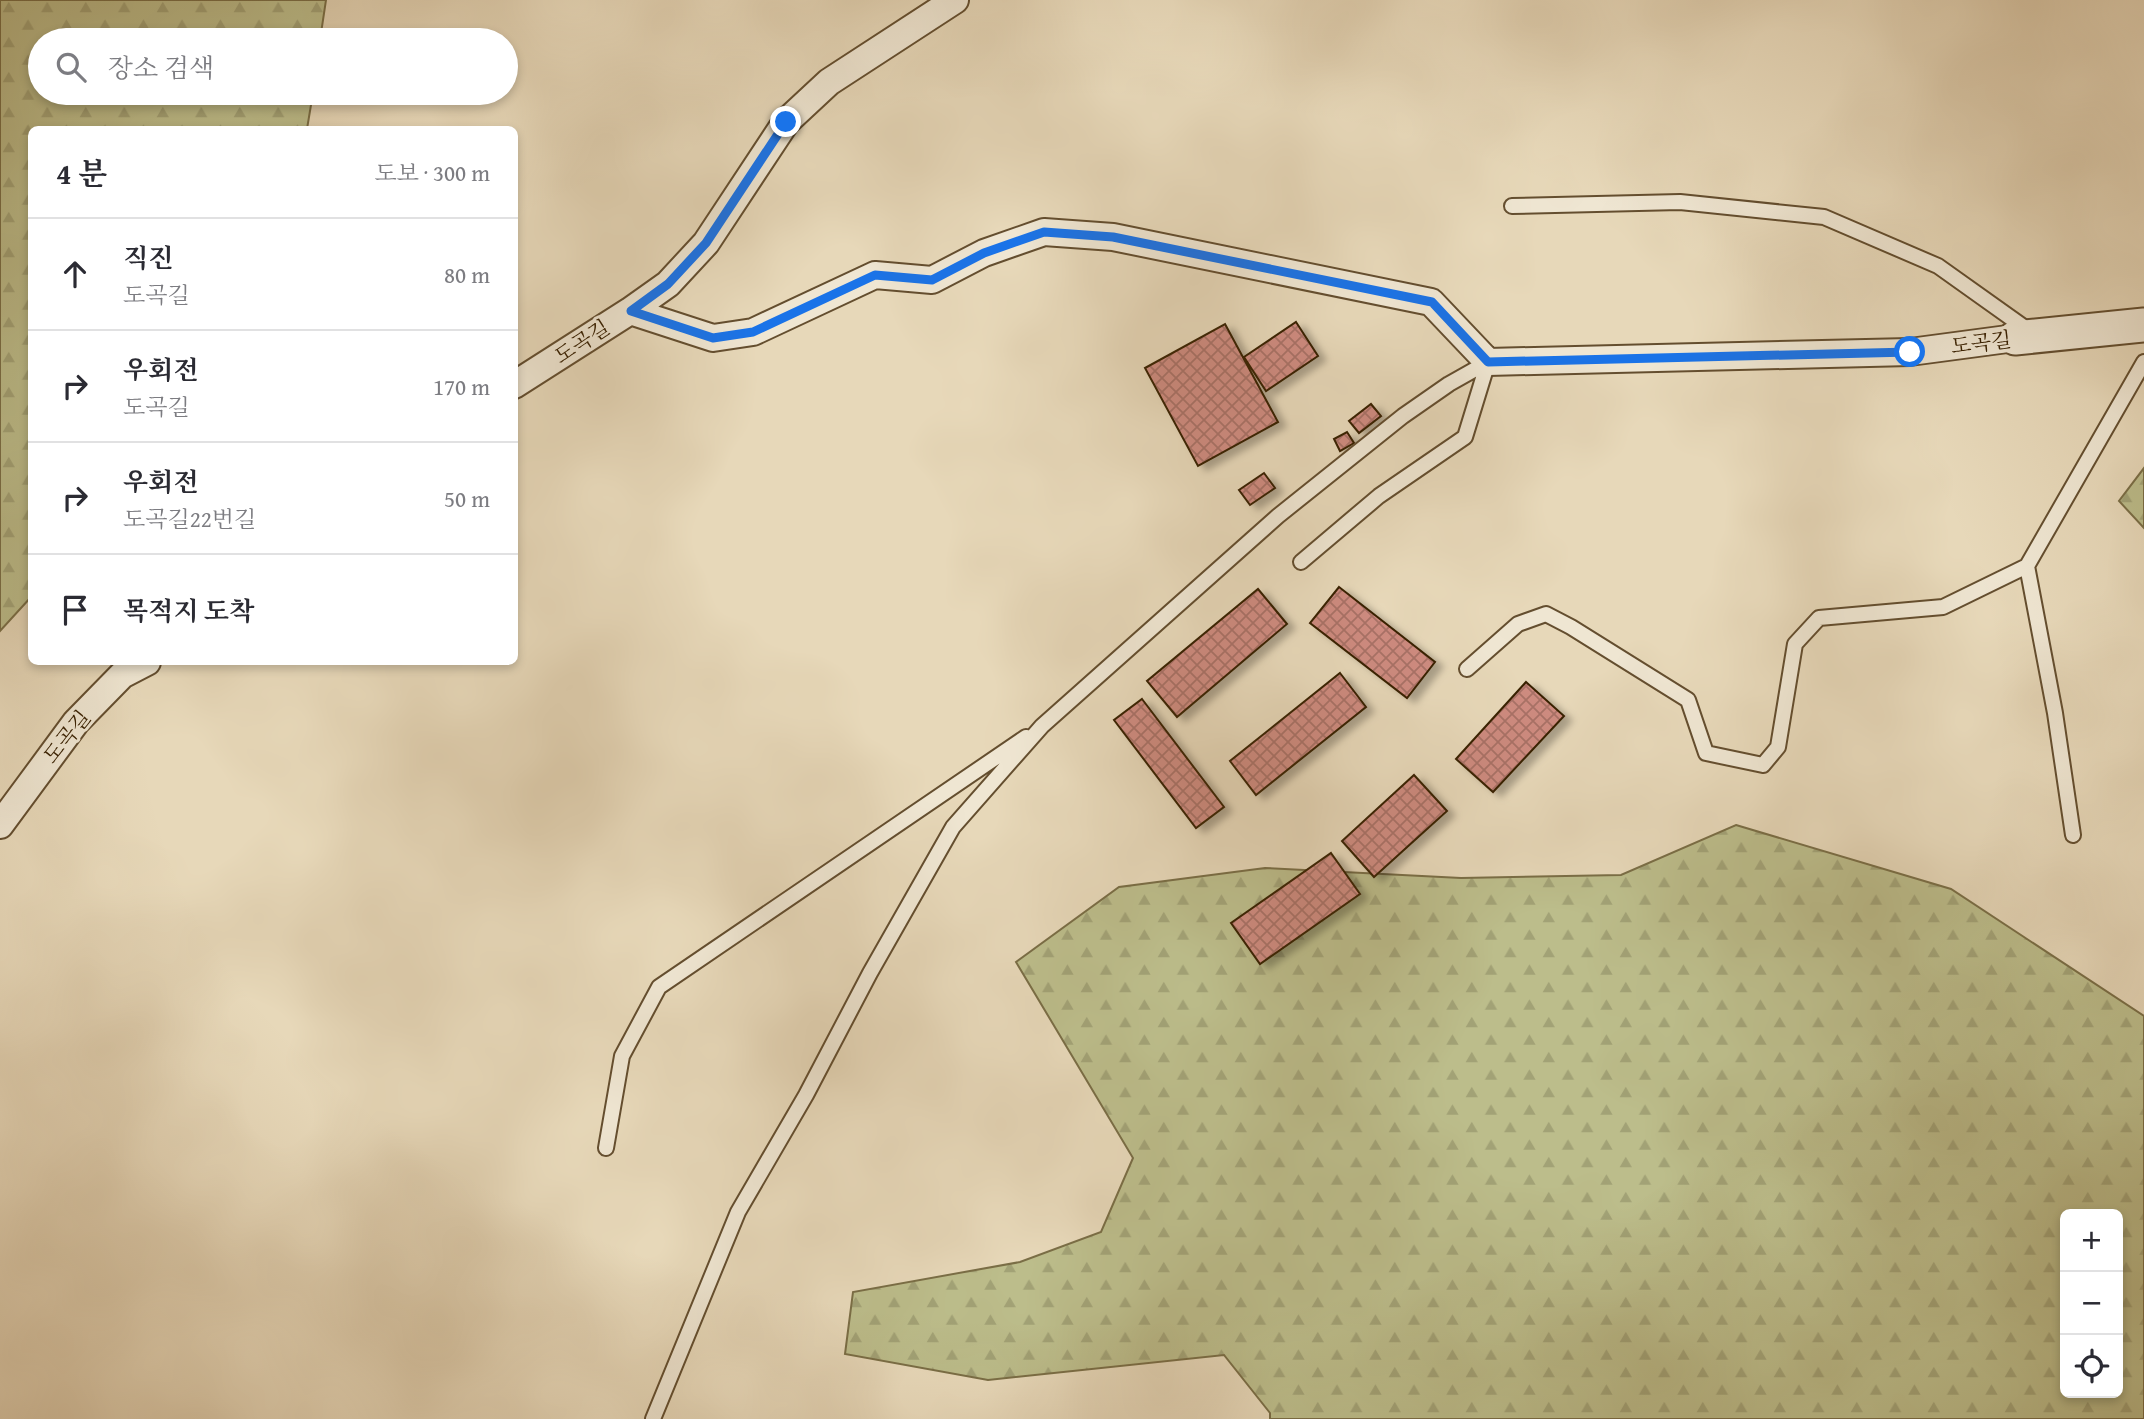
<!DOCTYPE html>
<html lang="ko">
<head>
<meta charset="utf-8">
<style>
	:root { --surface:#fff; --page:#f2f2f3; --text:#2b2b33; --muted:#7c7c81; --line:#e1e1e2 }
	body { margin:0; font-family:"Gentium Book Plus","Noto Serif KR",serif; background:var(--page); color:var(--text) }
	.controls { position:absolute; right:21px; bottom:21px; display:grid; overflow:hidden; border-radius:10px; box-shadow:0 4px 10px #0003 }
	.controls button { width:63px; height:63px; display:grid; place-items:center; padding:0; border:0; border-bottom:2px solid var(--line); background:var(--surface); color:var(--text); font:35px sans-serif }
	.stop { position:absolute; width:21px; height:21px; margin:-16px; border:5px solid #1a73e8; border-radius:50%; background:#fff }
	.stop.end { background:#1a73e8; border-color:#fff; box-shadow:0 2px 7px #0008 }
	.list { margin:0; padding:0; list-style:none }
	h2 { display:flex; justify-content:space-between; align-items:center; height:91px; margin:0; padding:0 28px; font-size:30px }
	h2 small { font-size:23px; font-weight:400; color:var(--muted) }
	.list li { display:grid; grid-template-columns:46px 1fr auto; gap:21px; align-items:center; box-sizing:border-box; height:112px; padding:0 28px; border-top:2px solid var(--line) }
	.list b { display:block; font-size:26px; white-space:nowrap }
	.list p { margin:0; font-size:23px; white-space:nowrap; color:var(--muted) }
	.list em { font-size:23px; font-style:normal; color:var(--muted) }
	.icon { flex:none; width:38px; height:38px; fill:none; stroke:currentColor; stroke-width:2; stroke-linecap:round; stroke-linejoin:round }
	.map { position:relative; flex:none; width:2144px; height:1419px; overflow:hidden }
	.search { position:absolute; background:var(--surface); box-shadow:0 4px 10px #0003; left:28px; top:28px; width:490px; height:77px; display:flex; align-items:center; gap:18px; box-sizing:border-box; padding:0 24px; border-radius:38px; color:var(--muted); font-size:26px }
	.panel { position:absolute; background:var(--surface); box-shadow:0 4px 10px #0003; left:28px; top:126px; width:490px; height:539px; border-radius:10px }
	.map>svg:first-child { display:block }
</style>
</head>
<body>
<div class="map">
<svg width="2144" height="1419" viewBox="0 0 2144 1419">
	<defs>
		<pattern id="forest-firs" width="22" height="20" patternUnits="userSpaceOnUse" patternTransform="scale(1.75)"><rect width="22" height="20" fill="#bcbd8b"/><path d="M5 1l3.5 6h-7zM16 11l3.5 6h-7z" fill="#a2a276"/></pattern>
		<pattern id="building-cross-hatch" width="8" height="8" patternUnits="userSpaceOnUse" patternTransform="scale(1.75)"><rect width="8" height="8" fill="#ce8b80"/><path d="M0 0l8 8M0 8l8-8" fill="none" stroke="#a87166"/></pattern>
		<filter id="shadow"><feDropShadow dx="8" dy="4.5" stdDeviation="3.5" flood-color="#0004"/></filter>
	</defs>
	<rect width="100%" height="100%" fill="#e7d8b9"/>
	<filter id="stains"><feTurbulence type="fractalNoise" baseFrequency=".00286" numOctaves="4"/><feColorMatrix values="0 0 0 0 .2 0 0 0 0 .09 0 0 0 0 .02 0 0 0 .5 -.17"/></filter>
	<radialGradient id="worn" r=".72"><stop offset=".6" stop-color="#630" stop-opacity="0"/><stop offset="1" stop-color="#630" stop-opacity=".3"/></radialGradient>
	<path fill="url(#forest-firs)" stroke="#7a6e46" stroke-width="2" fill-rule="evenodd" d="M0 0H326L320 40H40V93H313L307 129 32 130 31 597 0 631Z
		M2144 468V528L2119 501Z
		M1736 825 1951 889 2144 1016V1419H1270V1413L1224 1355 988 1380 845 1354 853 1292 1020 1262 1101 1232 1133 1158 1016 962 1119 887 1265 868 1461 878 1621 875ZM2065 1214H2118V1393H2065Z"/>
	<path fill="url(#building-cross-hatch)" stroke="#382001" stroke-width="2" filter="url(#shadow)" d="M1296 322 1318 356 1266 391 1244 357Z
		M1225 324 1278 422 1198 466 1145 368Z
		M1371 404 1381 416 1359 433 1349 421Z
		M1347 432 1354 443 1340 451 1334 439Z
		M1264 473 1275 488 1250 505 1239 490Z
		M1339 587 1435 662 1407 698 1310 623Z
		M1258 589 1287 624 1177 717 1147 681Z
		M1340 673 1366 707 1256 795 1230 761Z
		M1526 682 1564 716 1493 792 1456 759Z
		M1142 699 1224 807 1196 828 1114 720Z
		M1414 775 1447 811 1374 877 1342 841Z
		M1331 853 1360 894 1260 964 1231 923Z"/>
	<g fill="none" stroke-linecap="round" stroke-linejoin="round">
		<defs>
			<path id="service" d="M1512 206 1680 202 1824 217 1938 266 2032 333
				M1301 562 1379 496 1465 437 1488 362
				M1467 669 1518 624 1546 614 1571 627 1688 700 1706 753 1763 765 1778 747 1795 644 1819 618 1943 607 2027 566
				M2073 835 2055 713 2027 566 2144 362
				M606 1148 622 1056 659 987 1026 737
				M653 1419 738 1212 806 1095 870 973 953 827 1042 726 1278 516 1403 416 1449 384 1488 362"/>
			<path id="minor" d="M630 311 668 284 706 243 786 122 829 82 955 0
				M514 385 630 311 713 338 753 332 875 275 932 280 984 253 1044 232 1113 237 1431 302 1488 362 1910 352 2015 338
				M0 825 76 722 122 675 147 662"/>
			<path id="tertiary" d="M2015 338 2144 325"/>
		</defs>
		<use href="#service" stroke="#644e2f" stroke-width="18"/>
		<use href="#minor" stroke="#644e2f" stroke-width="30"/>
		<use href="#tertiary" stroke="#644e2f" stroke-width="37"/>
		<use href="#service" stroke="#efe6d2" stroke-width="14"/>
		<use href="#minor" stroke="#efe6d2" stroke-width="26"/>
		<use href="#tertiary" stroke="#efe6d2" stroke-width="33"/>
	</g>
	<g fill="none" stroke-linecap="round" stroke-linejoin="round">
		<path stroke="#1a73e8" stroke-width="9" d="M786 122 706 243 668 284 631 311 713 338 753 332 875 275 932 280 984 253 1044 232 1113 237 1432 302 1488 362 1910 352"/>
	</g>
	<g text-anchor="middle" stroke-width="6" stroke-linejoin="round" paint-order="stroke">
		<g font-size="21" fill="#382001" stroke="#efe6d2">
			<text transform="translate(582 342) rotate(-33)" y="7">도곡길</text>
			<text transform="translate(1981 343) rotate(-7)" y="7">도곡길</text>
			<text transform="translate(67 737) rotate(-51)" y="7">도곡길</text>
		</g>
	</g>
	<rect width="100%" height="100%" filter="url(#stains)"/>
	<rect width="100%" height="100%" fill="url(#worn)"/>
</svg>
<div class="controls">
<button>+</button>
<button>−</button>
<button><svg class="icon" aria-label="locate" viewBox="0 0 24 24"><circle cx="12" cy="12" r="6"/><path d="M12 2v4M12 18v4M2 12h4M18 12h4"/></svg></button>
</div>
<div class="stop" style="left:1910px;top:352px"></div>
<div class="stop end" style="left:786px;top:122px"></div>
<div class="search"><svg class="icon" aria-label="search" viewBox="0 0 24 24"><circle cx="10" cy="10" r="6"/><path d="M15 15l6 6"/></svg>장소 검색</div>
<section class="panel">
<h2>4 분<small>도보 · 300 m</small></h2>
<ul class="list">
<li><svg class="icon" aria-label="ahead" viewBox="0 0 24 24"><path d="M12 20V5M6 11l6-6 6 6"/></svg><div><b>직진</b><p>도곡길</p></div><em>80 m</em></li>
<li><svg class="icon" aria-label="right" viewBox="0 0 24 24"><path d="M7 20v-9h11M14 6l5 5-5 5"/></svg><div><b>우회전</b><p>도곡길</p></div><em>170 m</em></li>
<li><svg class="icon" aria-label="right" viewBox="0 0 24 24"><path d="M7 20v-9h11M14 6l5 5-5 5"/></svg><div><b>우회전</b><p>도곡길22번길</p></div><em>50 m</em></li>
<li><svg class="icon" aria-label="arrive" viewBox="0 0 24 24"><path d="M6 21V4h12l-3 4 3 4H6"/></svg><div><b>목적지 도착</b></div></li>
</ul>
</section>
</div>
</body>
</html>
